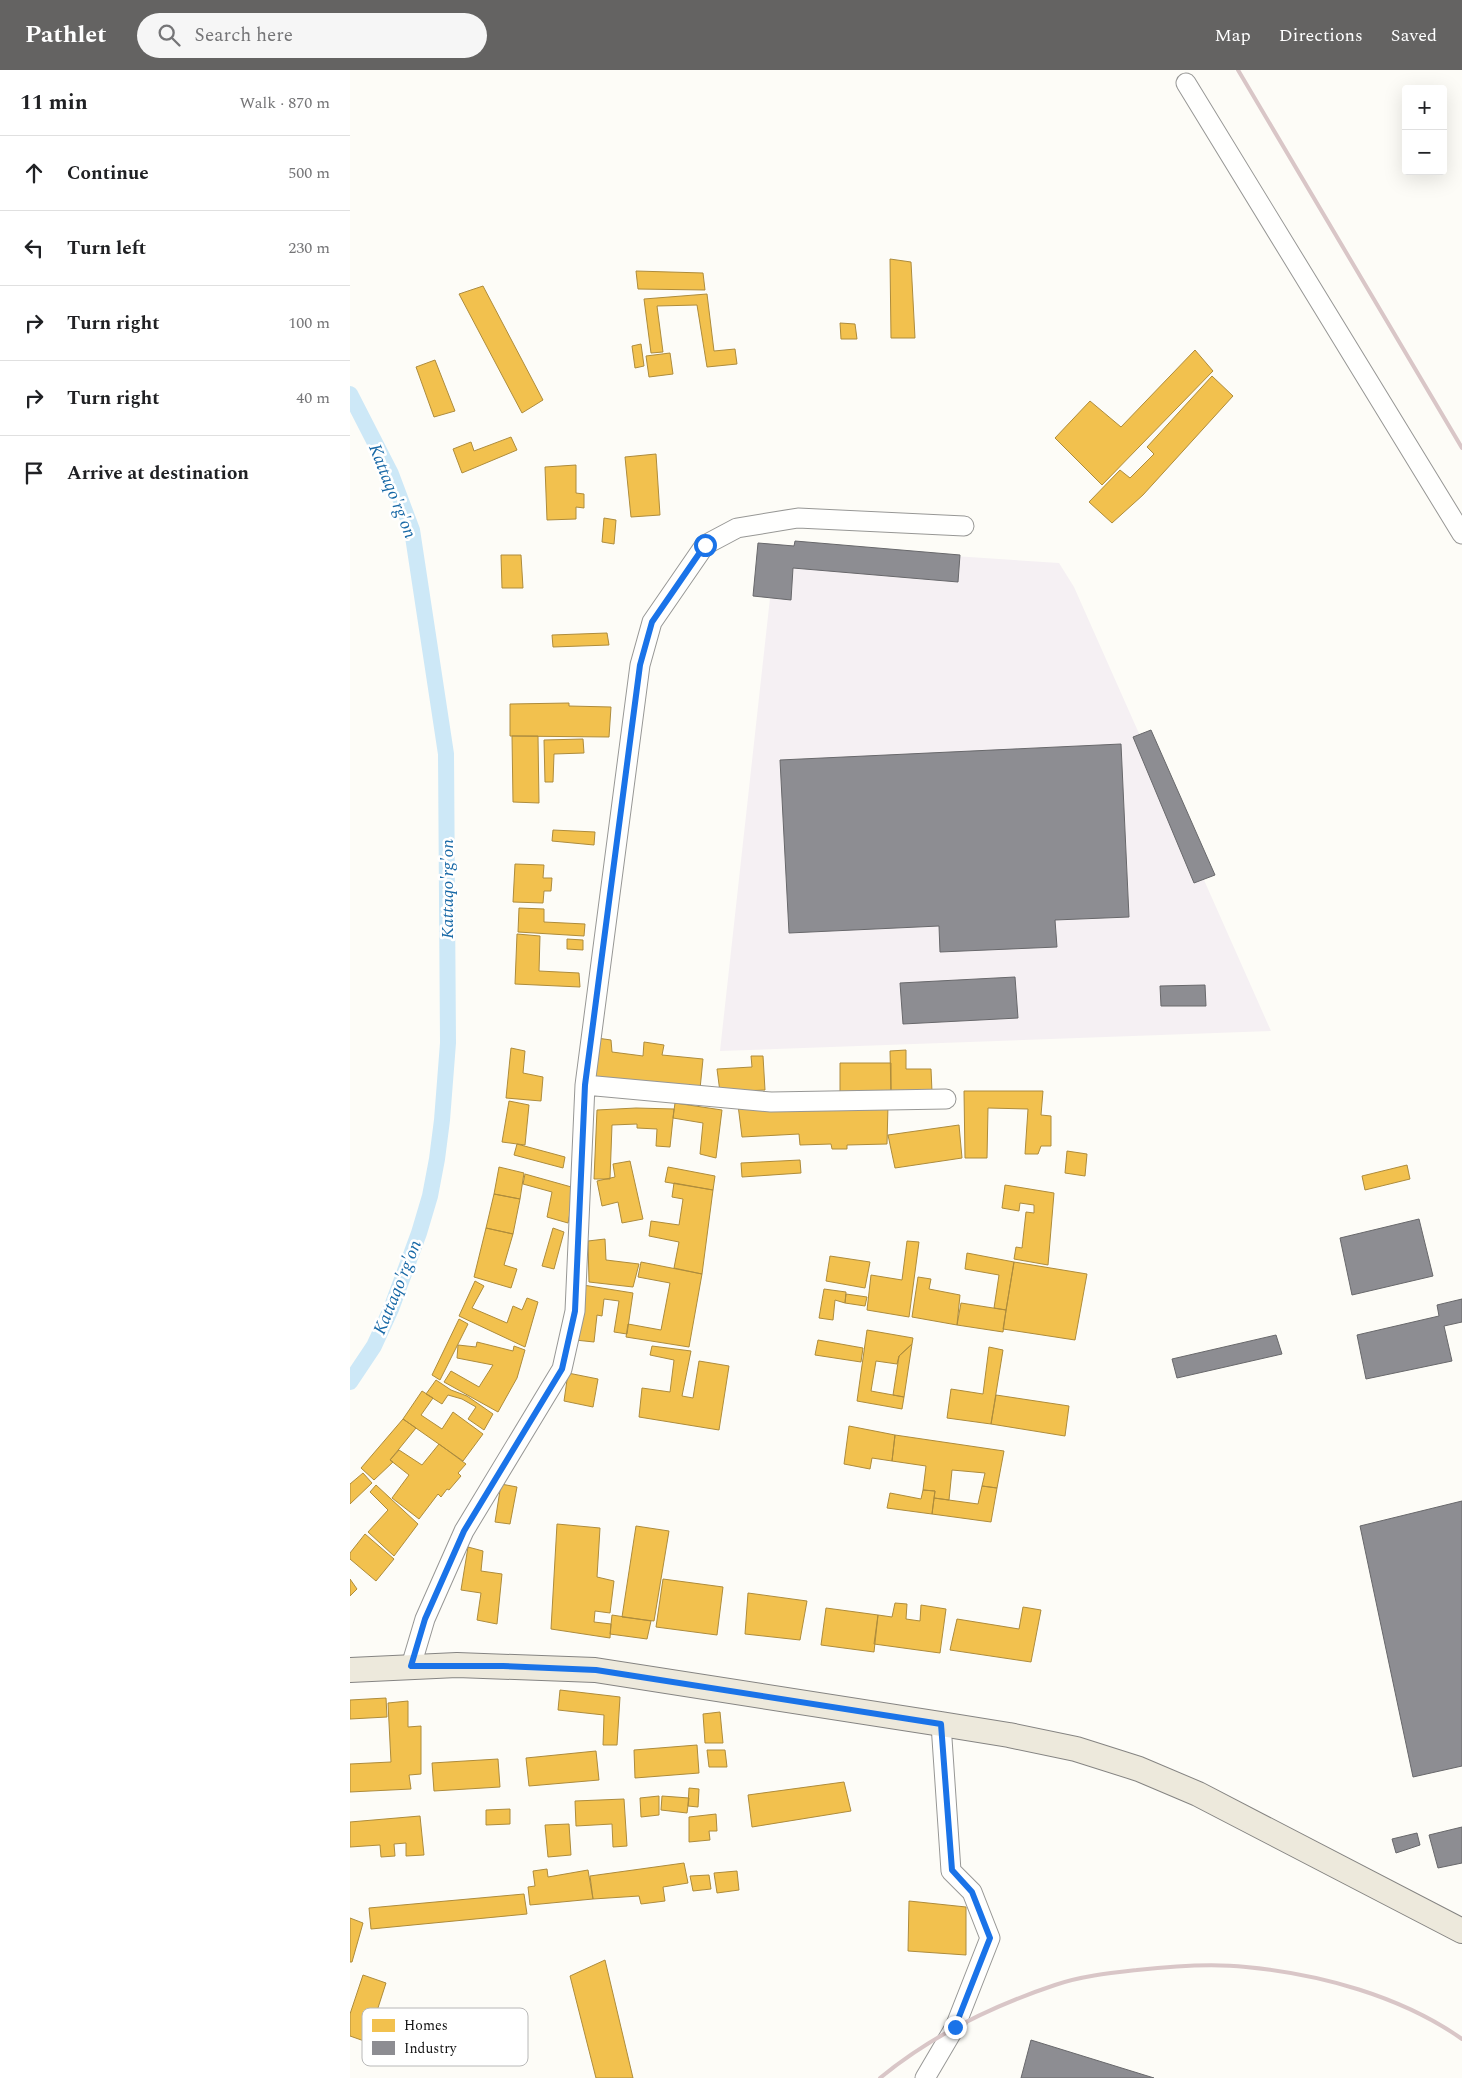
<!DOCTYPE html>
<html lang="en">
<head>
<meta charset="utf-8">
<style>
	:root { --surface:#fff; --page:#f6f6f6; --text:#202124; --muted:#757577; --line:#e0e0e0; --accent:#646362 }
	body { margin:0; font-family:Spectral,serif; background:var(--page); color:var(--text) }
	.controls { position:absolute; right:15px; top:15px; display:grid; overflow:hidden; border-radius:5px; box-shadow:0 5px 20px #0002 }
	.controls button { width:45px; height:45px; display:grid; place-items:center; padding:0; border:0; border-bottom:1px solid var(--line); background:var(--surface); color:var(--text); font:25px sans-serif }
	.stop { position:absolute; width:15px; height:15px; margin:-11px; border:4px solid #1a73e8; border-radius:50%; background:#fff }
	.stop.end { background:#1a73e8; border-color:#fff; box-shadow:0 1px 5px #0008 }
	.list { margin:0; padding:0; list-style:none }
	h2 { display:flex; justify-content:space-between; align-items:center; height:65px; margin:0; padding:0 20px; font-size:21px }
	h2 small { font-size:16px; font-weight:400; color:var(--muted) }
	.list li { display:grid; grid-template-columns:32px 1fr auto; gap:15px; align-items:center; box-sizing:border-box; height:75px; padding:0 20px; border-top:1px solid var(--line) }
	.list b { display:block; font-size:19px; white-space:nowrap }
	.list em { font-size:16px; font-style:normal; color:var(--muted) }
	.icon { flex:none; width:28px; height:28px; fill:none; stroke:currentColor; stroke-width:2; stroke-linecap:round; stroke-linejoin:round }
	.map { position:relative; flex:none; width:1112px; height:2008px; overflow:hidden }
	header { display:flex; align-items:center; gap:30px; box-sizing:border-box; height:70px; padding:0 25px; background:var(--accent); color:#fff }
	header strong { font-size:24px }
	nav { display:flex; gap:28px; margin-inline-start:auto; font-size:18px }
	.search { width:350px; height:45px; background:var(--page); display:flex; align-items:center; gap:12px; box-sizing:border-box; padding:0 18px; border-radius:28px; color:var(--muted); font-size:19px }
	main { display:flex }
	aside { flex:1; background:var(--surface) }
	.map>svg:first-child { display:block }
</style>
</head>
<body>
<header>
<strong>Pathlet</strong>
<div class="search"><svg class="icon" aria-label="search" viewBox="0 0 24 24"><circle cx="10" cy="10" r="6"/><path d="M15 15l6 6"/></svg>Search here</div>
<nav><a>Map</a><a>Directions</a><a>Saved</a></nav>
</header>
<main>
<aside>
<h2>11 min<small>Walk · 870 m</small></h2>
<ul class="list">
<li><svg class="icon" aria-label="ahead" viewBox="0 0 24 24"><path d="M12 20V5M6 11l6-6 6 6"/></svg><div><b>Continue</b></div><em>500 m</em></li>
<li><svg class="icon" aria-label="left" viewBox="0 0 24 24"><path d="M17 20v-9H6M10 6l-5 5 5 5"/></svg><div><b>Turn left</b></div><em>230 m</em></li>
<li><svg class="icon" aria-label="right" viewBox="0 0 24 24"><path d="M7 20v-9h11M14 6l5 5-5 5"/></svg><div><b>Turn right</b></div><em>100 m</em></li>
<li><svg class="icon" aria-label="right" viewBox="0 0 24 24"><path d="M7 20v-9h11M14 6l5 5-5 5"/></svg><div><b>Turn right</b></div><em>40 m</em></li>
<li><svg class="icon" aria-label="arrive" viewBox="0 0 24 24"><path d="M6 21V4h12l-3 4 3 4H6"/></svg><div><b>Arrive at destination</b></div></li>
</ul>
</aside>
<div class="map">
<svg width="1112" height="2008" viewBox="0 0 1112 2008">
	<rect width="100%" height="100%" fill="#fdfcf7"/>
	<path fill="#f5f0f3" d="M408 473 709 493 724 517 921 961 370 981 420 528 403 526Z"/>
	<path fill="#f2c14e" stroke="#ae8c3c" d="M540 189 561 192 565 268H541Z
		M286 201 353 203 355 220 288 219Z
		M133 216 193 330 172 343 109 224Z
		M357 224 364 281 385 279 387 294 357 297 347 235 307 236 313 282 301 283 294 229Z
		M490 253 505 254 507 269H491Z
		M291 274 294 296 285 298 282 276Z
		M845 280 863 301 752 415 705 368 740 331 771 357Z
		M320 283 323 304 299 307 296 286Z
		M85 290 105 341 84 347 66 297Z
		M862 306 883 326 793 425 762 453 739 432 770 400 780 408 804 384 797 377Z
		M161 367 167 380 112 403 103 379 121 372 124 381Z
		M306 384 310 445 281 447 275 387Z
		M226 395V423L234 424V438L226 437V449L197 450 195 397Z
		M254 448 266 450 264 474 252 472Z
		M151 485H171L173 518H152Z
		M257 563 259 575 203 577 202 565Z
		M219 633V636L261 637 259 667 160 666V634Z
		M162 666H188L189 733 163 732Z
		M233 669 234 683 204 684 203 712H195L194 670Z
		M203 760 245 762 244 775 202 771Z
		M165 794 194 795 193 808H202L201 821H194L193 833 163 832Z
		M169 838 194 839V852L235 854 234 866 168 862Z
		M167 864 190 866 189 901 229 903 230 917 165 914Z
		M217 869 233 870V880L217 879Z
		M247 968 261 970 262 982 293 986 294 972 314 975 312 985 353 989 350 1019 240 1011Z
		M161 978 175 981 173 1003 193 1007 191 1031 156 1028Z
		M556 980V999H581L582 1022 541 1024 540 981Z
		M401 986H413L415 1020 370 1022 367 999 402 997Z
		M490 993H541V1024L490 1022Z
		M614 1021H693L691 1045 701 1046V1076H691L688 1084H675L678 1039 638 1038 637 1088H615Z
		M159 1031 179 1035 175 1075 152 1072Z
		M325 1033 372 1040 366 1088 350 1084 353 1053 323 1048Z
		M388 1035H538L537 1074 497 1075V1079H482L481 1074 450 1075 449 1064 392 1067Z
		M286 1038 324 1039 320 1077 306 1076 307 1059 287 1058V1054L262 1055 260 1109H244L247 1040Z
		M609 1055 612 1088 545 1098 538 1065Z
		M167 1074 215 1087 213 1098 164 1085Z
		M717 1081 737 1084 735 1106 715 1103Z
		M450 1090 451 1103 392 1107 391 1093Z
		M280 1091 293 1149 272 1153 268 1132 252 1136 247 1111 265 1107 263 1094Z
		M1057 1095 1060 1109 1015 1120 1012 1106Z
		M149 1097 174 1103 170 1129 144 1124Z
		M318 1097 365 1106 363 1120 315 1112Z
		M175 1104 225 1118 218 1153 197 1147 202 1122 173 1114Z
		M324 1113 363 1120 352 1204 324 1198 329 1172 299 1166 301 1151 329 1155 333 1129 322 1127Z
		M655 1115 704 1123 698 1195 664 1189 666 1177 672 1178 676 1142 684 1143V1135L670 1133 669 1141 652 1138Z
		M144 1124 170 1129 163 1164 136 1158Z
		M136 1158 163 1164 154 1195 167 1199 161 1218 124 1207Z
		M203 1158 214 1162 204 1199 192 1196Z
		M255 1169 256 1190 289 1194 283 1217 239 1212 238 1171Z
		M557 1171 569 1172 559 1247 517 1240 521 1205 552 1210Z
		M617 1183 664 1192 656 1240 644 1238 649 1205 615 1199Z
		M480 1186 520 1192 515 1218 476 1211Z
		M291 1192 352 1204 339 1277 276 1267 278 1254 311 1260 320 1213 288 1207Z
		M664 1192 737 1204 725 1270 653 1259Z
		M568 1207 581 1209 579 1219 610 1225 607 1255 562 1247Z
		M125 1211 134 1216 122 1238 157 1253 163 1236 172 1240 177 1228 188 1232 175 1277 109 1246Z
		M233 1215 283 1223 277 1264 264 1262 269 1231 254 1229 252 1246 247 1245 244 1272 225 1270Z
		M474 1219 496 1222 495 1233 485 1230 483 1250 469 1248Z
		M496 1224 517 1227 515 1236 495 1233Z
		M611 1233 656 1240 653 1262 607 1255Z
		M109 1249 118 1254 90 1310 82 1305Z
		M517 1260 563 1268 562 1274 549 1286 547 1294 526 1291 521 1321 554 1327 552 1339 507 1331Z
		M468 1270 513 1278 511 1292 465 1285Z
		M127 1272 163 1281 164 1276 175 1280 167 1308 148 1342 94 1312 101 1301 129 1317 143 1295 107 1288 108 1275 126 1277Z
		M562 1274 554 1327 543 1325 549 1286Z
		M302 1276 341 1281 332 1326 343 1328 349 1291 379 1296 369 1360 289 1347 292 1318 320 1322 324 1290 300 1285Z
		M639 1277 653 1280 641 1354 597 1348 601 1319 633 1324Z
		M218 1303 248 1309 243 1337 214 1331Z
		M86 1310 101 1320 117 1326 143 1344 134 1360 118 1349 126 1337 112 1329 98 1325 92 1334 76 1324Z
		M72 1321 83 1328 71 1345 92 1359 103 1342 133 1364 113 1391 53 1349Z
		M646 1325 719 1336 715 1366 641 1354Z
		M53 1349 66 1358 40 1390 43 1392 24 1410 11 1398Z
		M499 1356 545 1365 542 1391 522 1388 520 1399 494 1394Z
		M545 1365 654 1381 647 1418 632 1416 635 1403 602 1400 599 1430 584 1428 585 1421 573 1420 576 1396 542 1391Z
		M89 1374 116 1394 108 1403 111 1406 99 1420 97 1419 91 1427 88 1424 69 1449 42 1428 59 1405 40 1390 49 1380 72 1395Z
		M13 1403 22 1413 0 1434V1414Z
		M151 1414 167 1417 160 1454 145 1452Z
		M26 1415 68 1454 44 1486 18 1462 38 1440 20 1422Z
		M632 1416 647 1418 641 1452 582 1444 584 1428 628 1434Z
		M573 1420 585 1421 582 1444 537 1438 540 1423 571 1429Z
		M207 1454 250 1458 247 1507 264 1511 260 1543 245 1541 244 1552 261 1554 260 1568 201 1559Z
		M286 1456 319 1461 304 1551 272 1547Z
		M15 1464 44 1489 26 1511 0 1489V1483Z
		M118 1477 133 1481 131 1501 152 1504 147 1554 127 1550 131 1523 111 1520Z
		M0 1509 7 1519 0 1526Z
		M313 1509 373 1517 367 1565 306 1557Z
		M398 1523 457 1531 450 1570 395 1564Z
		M545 1533 557 1534 556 1549 570 1551 571 1535 596 1539 590 1583 524 1574 528 1545 542 1547Z
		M673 1537 691 1540 681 1592 600 1580 607 1549 669 1559Z
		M476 1538 528 1545 524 1582 471 1575Z
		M262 1545 301 1551 297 1569 260 1564Z
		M210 1620 270 1627 267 1675H253L254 1645 208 1640Z
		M36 1628 37 1647 0 1649V1630Z
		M58 1631V1657L71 1656V1704L59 1705 61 1719 0 1722V1694L41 1692 38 1633Z
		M370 1642 373 1673H355L353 1644Z
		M347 1675 349 1703 285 1708 284 1680Z
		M357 1680H375L377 1697H359Z
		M246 1681 249 1710 179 1716 176 1688Z
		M148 1689 150 1717 84 1721 82 1693Z
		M494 1712 501 1741 402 1757 398 1725Z
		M339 1718 349 1719 348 1737 338 1736Z
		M309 1726V1745L291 1747 290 1728Z
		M312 1726 339 1728 337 1743 311 1740Z
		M274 1729 277 1776 263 1777 262 1754 226 1756 225 1731Z
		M160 1739V1754L136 1755V1740Z
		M366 1744 367 1761H359L360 1770 339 1772V1747Z
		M70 1746 74 1785 56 1786V1773L44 1774 45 1786 31 1787 30 1775 0 1777V1752Z
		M219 1754 221 1785 198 1787 195 1755Z
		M334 1793 338 1813 313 1817 315 1831 291 1834 289 1826 243 1829 240 1806Z
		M197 1799 198 1807 238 1800 243 1829 180 1835 178 1817 185 1816 183 1801Z
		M387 1801 389 1820 367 1823 364 1803Z
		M359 1805 361 1819 343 1821 340 1806Z
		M174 1824 177 1844 21 1859 19 1838Z
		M559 1831 616 1837V1885L558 1881Z
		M0 1848 13 1853 2 1892H0Z
		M255 1890 283 2008H246L220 1906Z
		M13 1905 36 1913 17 1972 0 1966V1944Z"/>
	<path fill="#8d8d92" stroke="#68686b" d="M445 471 610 485 608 512 443 498 441 530 403 526 408 473 444 476Z
		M801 660 865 805 844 813 783 667Z
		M771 674 779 847 705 850 707 877 590 882 589 856 439 863 430 690Z
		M665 907 668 948 553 954 550 913Z
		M855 915 856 936H811L810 916Z
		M1069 1149 1083 1206 1002 1225 990 1168Z
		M1112 1229V1252L1094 1256 1102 1291 1016 1309 1007 1265 1089 1246 1087 1235Z
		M926 1265 932 1284 827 1308 822 1289Z
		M1112 1431V1696L1063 1707 1010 1456Z
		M1112 1757V1793L1088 1798 1079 1765Z
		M1067 1763 1070 1775 1046 1783 1042 1769Z
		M681 1970 804 2008H671Z"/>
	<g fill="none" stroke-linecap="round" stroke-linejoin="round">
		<path stroke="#cde8f7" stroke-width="16" d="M0 324 41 404 62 460 96 684 98 973 92 1050 87 1089 80 1126 69 1163 41 1239 24 1276 0 1312"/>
		<defs>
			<path id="minor" d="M836 13 1112 464
				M235 1015 421 1032 596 1029
				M61 1596 75 1549 114 1461 212 1299 225 1241 235 1015 290 595 302 552 355 475 387 458 448 448 614 456
				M575 2008 605 1957 640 1868 622 1822 601 1801 591 1654"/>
			<path id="major" d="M0 1600 107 1595 245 1600 591 1654 659 1665 726 1679 789 1699 848 1724 1112 1861"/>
		</defs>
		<use href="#minor" stroke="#979795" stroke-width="21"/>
		<use href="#major" stroke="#858482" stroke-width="26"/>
		<use href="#minor" stroke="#fffffe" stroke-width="19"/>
		<use href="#major" stroke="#ede9dc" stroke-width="24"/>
		<path stroke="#d9c6c7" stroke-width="4" d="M888 0 1112 378
			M530 2008C581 1966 642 1936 705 1915 731 1906 760 1903 787 1900 823 1896 860 1893 896 1897 970 1904 1051 1926 1112 1969"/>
	</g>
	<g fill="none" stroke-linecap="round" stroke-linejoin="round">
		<path stroke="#1a73e8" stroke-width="6" d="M355 475 302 552 290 595 235 1015 225 1241 212 1299 114 1461 75 1549 61 1596H153L246 1600 591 1654 602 1800 622 1822 640 1868 605 1957"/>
	</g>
	<g text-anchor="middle" stroke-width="5" stroke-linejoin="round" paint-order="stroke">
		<g font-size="18" font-style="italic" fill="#1768a6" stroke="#fff">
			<text transform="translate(43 421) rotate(68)" y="6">Kattaqo'rg'on</text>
			<text transform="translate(97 819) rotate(-90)" y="6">Kattaqo'rg'on</text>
			<text transform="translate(47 1217) rotate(-68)" y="6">Kattaqo'rg'on</text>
		</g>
	</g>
	<rect x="12" y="1938" width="166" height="58" rx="8" fill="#fff" stroke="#b8b8b8" stroke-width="1"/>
	<rect x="22" y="1949" width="23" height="13" fill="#f2c14e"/>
	<rect x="22" y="1971" width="23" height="14" fill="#8d8d92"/>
	<g font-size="14" fill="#111">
		<text x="54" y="1960">Homes</text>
		<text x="54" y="1983">Industry</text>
	</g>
</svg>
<div class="controls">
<button>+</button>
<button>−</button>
</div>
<div class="stop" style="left:355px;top:475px"></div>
<div class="stop end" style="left:605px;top:1957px"></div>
</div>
</main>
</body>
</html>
